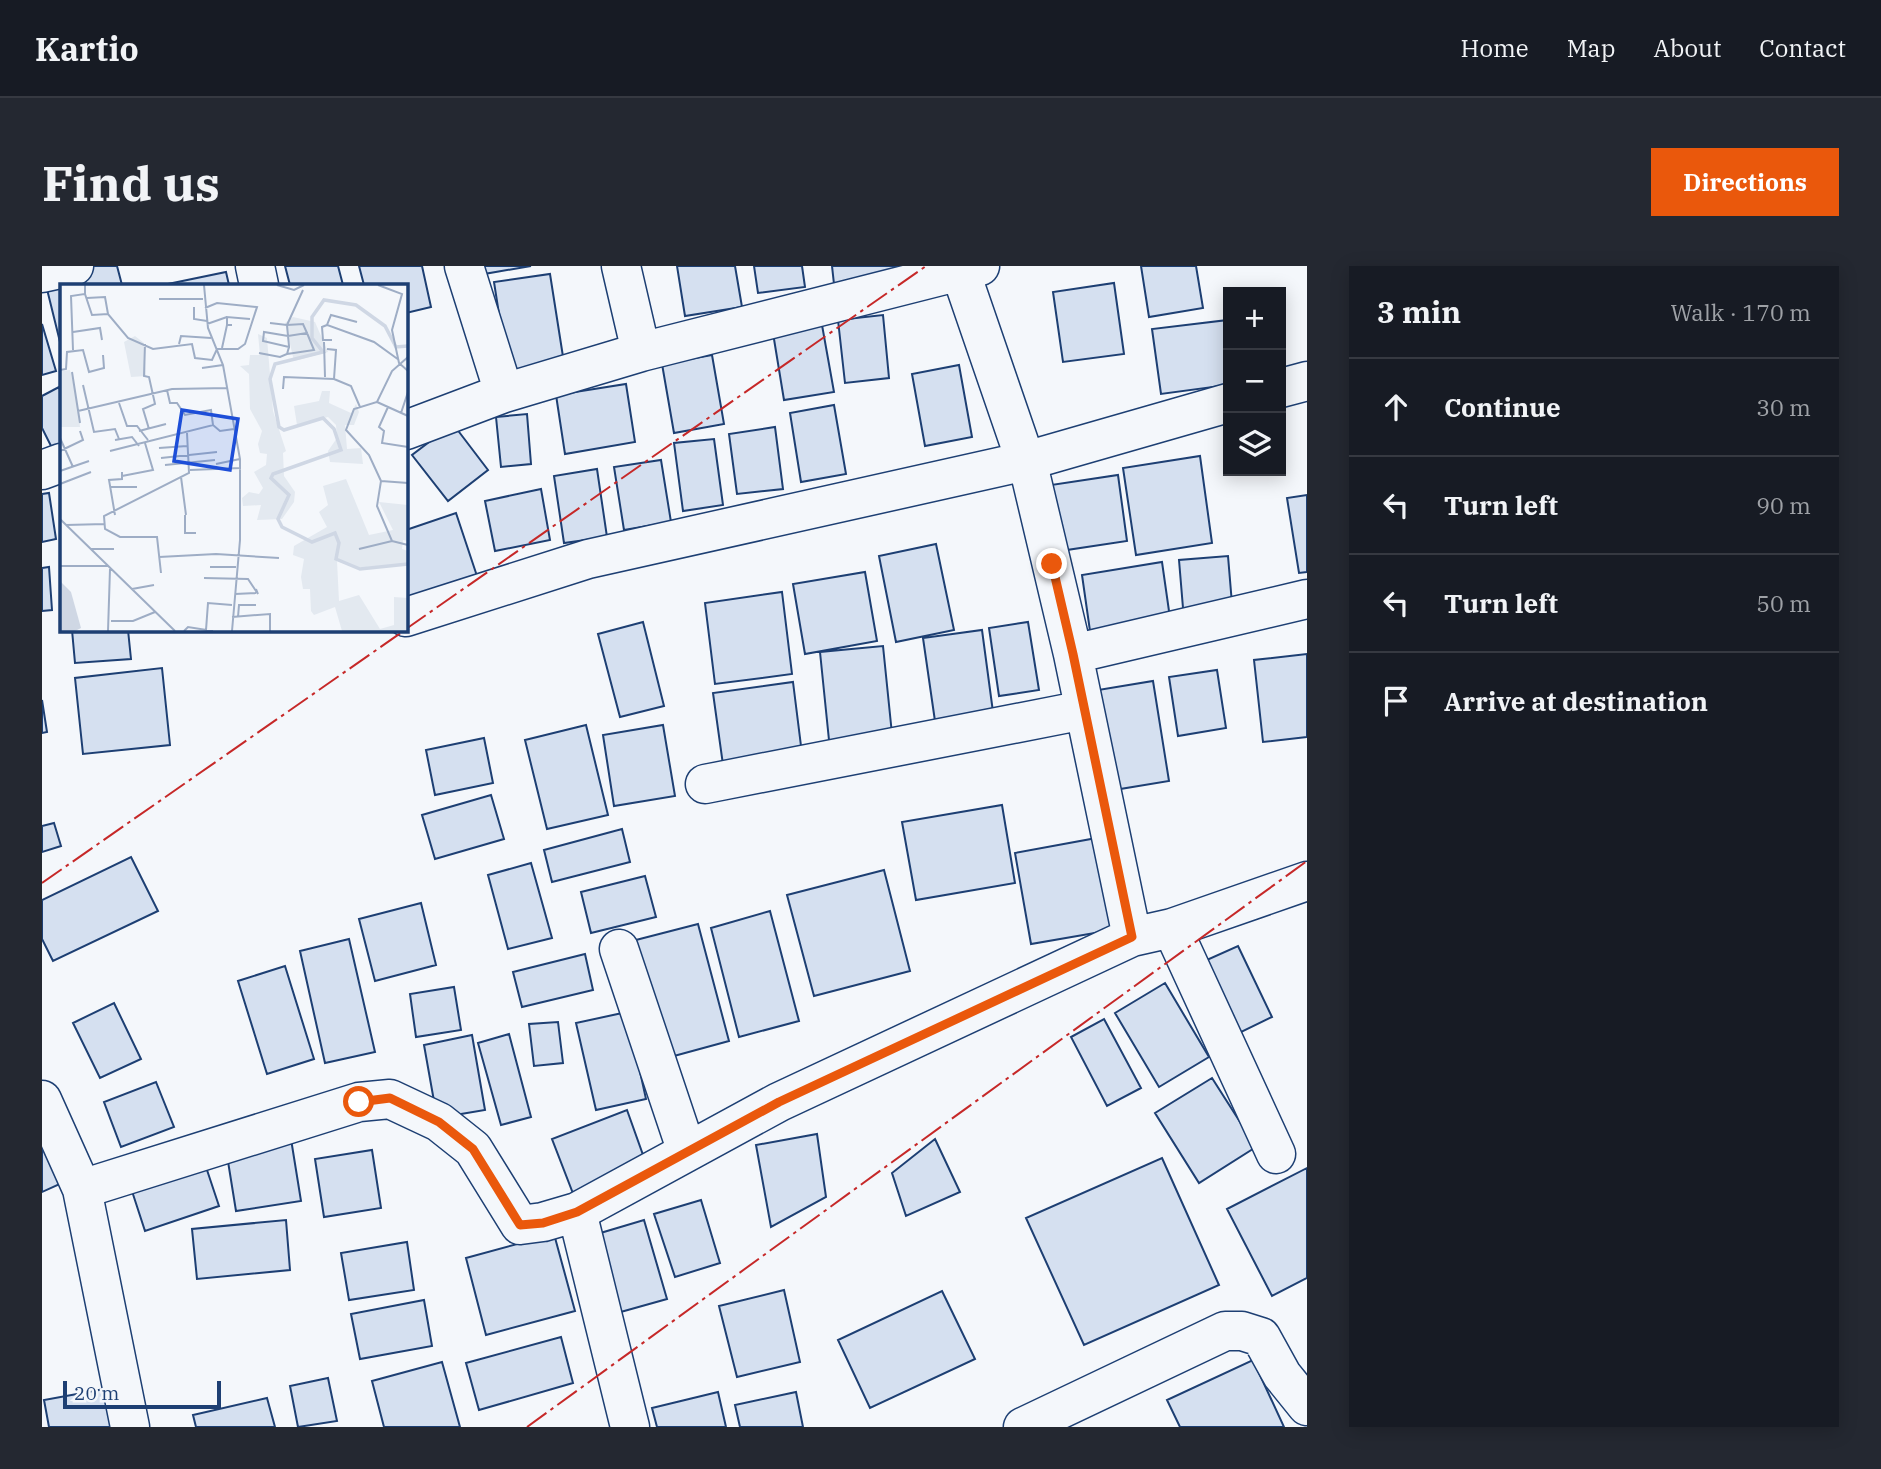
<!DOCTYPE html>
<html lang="en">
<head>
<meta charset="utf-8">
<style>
	:root { --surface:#171b24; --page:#242831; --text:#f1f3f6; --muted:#9ea1a6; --line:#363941; --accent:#ea580c }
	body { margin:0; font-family:"IBM Plex Serif",serif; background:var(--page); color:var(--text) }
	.controls { position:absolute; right:21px; top:21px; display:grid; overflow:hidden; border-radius:0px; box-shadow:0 4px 18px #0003 }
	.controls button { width:63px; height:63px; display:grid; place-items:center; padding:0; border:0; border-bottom:2px solid var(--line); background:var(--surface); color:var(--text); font:35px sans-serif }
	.scale { position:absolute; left:21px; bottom:18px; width:158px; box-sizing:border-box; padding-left:7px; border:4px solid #1d3f73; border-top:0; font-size:19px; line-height:24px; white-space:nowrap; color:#1d3f73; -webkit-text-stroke:5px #f4f7fb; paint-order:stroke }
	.stop { position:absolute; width:21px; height:21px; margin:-16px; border:5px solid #ea580c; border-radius:50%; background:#fff }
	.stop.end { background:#ea580c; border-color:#fff; box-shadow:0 2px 7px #0008 }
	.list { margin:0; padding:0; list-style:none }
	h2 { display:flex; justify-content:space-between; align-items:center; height:91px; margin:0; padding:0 28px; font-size:30px }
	h2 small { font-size:23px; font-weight:400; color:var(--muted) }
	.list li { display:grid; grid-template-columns:46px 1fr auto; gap:21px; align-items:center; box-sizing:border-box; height:98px; padding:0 28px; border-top:2px solid var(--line) }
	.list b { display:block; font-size:26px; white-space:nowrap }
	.list em { font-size:23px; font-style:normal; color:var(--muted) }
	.icon { flex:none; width:38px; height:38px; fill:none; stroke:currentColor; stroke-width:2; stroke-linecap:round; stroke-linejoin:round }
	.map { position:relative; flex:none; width:1265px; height:1161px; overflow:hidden; border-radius:0px }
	header { display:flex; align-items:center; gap:42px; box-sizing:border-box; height:98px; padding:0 35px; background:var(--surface); border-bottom:2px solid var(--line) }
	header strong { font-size:33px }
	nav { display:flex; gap:38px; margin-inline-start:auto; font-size:24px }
	.intro { display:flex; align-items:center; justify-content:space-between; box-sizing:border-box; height:168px; padding:0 42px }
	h1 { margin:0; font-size:49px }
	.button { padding:18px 32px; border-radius:0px; background:var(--accent); color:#fff; font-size:24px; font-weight:700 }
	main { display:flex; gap:42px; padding:0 42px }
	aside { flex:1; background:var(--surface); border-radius:0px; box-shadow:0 4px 18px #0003 }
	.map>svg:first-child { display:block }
</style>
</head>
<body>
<header>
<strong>Kartio</strong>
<nav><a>Home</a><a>Map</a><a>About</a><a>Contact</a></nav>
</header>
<div class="intro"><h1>Find us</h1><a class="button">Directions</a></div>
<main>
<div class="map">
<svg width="1265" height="1161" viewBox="0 0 1265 1161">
	<rect width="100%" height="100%" fill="#f4f7fb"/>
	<path fill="#d5e0f0" stroke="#1d3f73" stroke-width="2" d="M46 0H75L80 19H19V80L2 11Z
		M243 0H296L301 19H248Z
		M317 0H380L389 41 364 47V19H322Z
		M441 0H489L442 8Z
		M635 0H693L700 41 643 50Z
		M712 0H760L763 21 716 27Z
		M790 0H858L859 9 792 18Z
		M1099 0H1154L1161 42 1107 51Z
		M184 6 187 19H121Z
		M508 8 522 97 466 106 452 16Z
		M1072 17 1082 88 1021 96 1011 26Z
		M841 49 847 112 803 117 796 54Z
		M1186 54V119L1119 128 1110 63Z
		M0 58 14 105 0 109Z
		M780 59 792 126 742 134 731 67Z
		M670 89 682 158 632 167 620 98Z
		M917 99 930 171 883 180 870 108Z
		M584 118 593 176 523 188 514 129Z
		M17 121 19 127V180L11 184 0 162V130Z
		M792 139 804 208 759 216 748 147Z
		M485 148 489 198 459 201 454 151Z
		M411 158 446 204 406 235 370 189Z
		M733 161 741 223 695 228 687 168Z
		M672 173 681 239 641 245 632 177Z
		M1158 190 1170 277 1094 289 1081 202Z
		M619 194 629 256 582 264 572 201Z
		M555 203 565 271 522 277 512 210Z
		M1076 209 1085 275 1018 285 1009 219Z
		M499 223 508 274 453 285 443 235Z
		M7 227 14 273 0 276V228Z
		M1265 229V306L1257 307 1245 232Z
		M414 247 435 310 364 333V264Z
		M894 278 912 364 854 376 837 290Z
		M1186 290 1191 350 1142 354 1137 294Z
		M1120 296 1128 352 1048 365 1040 309Z
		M7 301 10 344 0 345V302Z
		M823 306 835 375 763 388 751 318Z
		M740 326 750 408 673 418 663 337Z
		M601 356 622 440 578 451 556 368Z
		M986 356 997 424 957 430 947 362Z
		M30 364H86L89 393 33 397Z
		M940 364 953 461 895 469 881 372Z
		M841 380 851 478 788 484 778 386Z
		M1265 388V471L1221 476 1212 394Z
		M120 402 128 479 41 488 33 412Z
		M1175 404 1184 462 1136 470 1127 411Z
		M1111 415 1127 515 1066 525 1050 425Z
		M751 416 761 496 682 506 671 427Z
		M0 434 5 466 0 467Z
		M544 459 566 549 505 563 483 474Z
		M621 459 633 530 572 540 561 469Z
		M442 472 451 517 393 529 384 484Z
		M449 529 462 573 393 593 380 549Z
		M960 539 973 617 874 634 860 556Z
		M12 557 19 580 0 586V560Z
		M580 563 588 596 510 616 502 584Z
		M1060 571 1076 663 989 678 973 587Z
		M89 591 116 645 11 695 0 673V634Z
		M489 597 510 672 466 683 446 609Z
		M842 604 868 705 772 730 745 629Z
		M603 610 614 651 549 667 539 626Z
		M379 637 394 699 333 715 317 653Z
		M728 645 757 755 697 771 669 662Z
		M656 658 687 775 621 793 590 675Z
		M307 673 333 786 283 797 258 685Z
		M1196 680 1230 751 1191 770 1158 697Z
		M543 688 551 724 480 741 471 706Z
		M243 700 272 793 225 808 196 715Z
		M1123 717 1167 791 1117 821 1073 747Z
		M412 721 419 764 374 771 368 728Z
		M72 737 99 793 58 812 31 757Z
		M585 746 604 833 554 844 534 757Z
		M1062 753 1099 822 1065 840 1029 771Z
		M516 756 521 797 492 800 487 758Z
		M467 768 489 851 459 859 436 777Z
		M430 769 443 844 395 852 382 779Z
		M1170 812 1214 881 1157 917 1113 847Z
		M114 816 132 861 79 881 62 836Z
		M585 844 606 903 532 930 510 873Z
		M775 868 784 931 729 961 714 879Z
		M0 871 31 912 0 926Z
		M249 873 259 935 194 945 184 883Z
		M893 873 918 926 864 950 850 907Z
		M330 884 339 942 282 951 273 893Z
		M1120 892 1177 1019 1042 1079 984 952Z
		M162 895 177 940 103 965 88 919Z
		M1265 902V1012L1230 1030 1185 943Z
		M659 934 678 997 633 1011 612 948Z
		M244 954 248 1004 155 1013 150 963Z
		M602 954 625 1033 568 1049 545 971Z
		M512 968 533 1045 444 1069 424 992Z
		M365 976 372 1024 307 1034 299 987Z
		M742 1024 758 1096 695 1111 677 1040Z
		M900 1025 933 1093 828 1142 796 1074Z
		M382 1034 390 1080 318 1093 309 1048Z
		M519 1071 531 1117 437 1144 424 1097Z
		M1211 1094 1242 1161H1138L1125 1134Z
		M400 1096 418 1161H342L330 1115Z
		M286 1112 295 1155 256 1161 248 1120Z
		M68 1122 75 1161H7L2 1134Z
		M676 1126 684 1161H615L610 1142Z
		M754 1126 761 1161H698L693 1139Z
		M225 1132 233 1161H154L151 1149Z"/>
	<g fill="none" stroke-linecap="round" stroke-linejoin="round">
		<defs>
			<path id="street" d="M213 0 217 19
				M422 0 462 127
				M579 0 599 86
				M920 0 923 19 989 211 1031 388 1090 671
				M0 7 32 0
				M1239 122 1265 115
				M364 164 462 127 599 86 938 0
				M0 204 19 197
				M364 351 546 293 984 195 1186 137
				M1031 388 1265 333
				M663 518 1042 444
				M1130 662 1234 888
				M577 683 645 886
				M0 834 40 923 88 1161
				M40 923 317 836 348 833 397 856 431 883 478 959 501 956 535 946 737 836 1090 671 1130 662 1265 615
				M535 946 588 1161
				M981 1161 1183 1065H1200L1219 1071 1240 1109 1265 1140"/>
		</defs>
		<use href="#street" stroke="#1d3f73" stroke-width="41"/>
		<use href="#street" stroke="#f4f7fb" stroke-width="38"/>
		<path stroke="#c62828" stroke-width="2" stroke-dasharray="24 5 3.5 5" stroke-linecap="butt" d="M364 363 884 0
			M0 617 363 364
			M485 1161 1265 595"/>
	</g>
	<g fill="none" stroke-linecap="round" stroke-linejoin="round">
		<path stroke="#ea580c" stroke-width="9" d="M317 836 348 832 397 856 431 883 478 959 501 957 535 946 737 836 1090 671 1031 388 1010 298"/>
	</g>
	<g transform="translate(18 18)">
		<rect width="348" height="348" fill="#f4f7fb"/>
		<path d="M233 33 255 38 268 68 234 77 225 39ZM198 50 207 54 213 127 226 167 223 169 224 192 235 208 234 218 222 235 197 236 201 221 183 222 182 214 189 208 199 210 203 204 194 188 206 181 207 170 200 169 198 160 202 147 190 125 189 90 180 82 189 81 190 71H200ZM75 52 84 59 86 92 71 93 64 58ZM10 86 15 107 20 143H0L1 87ZM262 107H270L269 119 291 129 296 120 299 128 294 141H285L287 165 301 164 303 180 270 178 268 167 277 154 276 141 268 133 237 141 234 122 259 117ZM286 195 309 251 333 246 319 218 348 221V257L343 256 342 265 348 267V279L296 284 277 277 279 317 299 311 320 345 334 341V313L348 314V347H282L275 323 254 331 251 327 250 305H243L241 293 244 275 233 271 234 262 267 243 259 228 268 221 263 202Z" fill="#e3e9f0"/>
		<path d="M0 297 11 308 21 344 15 347H0Z" fill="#cfd7e4"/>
		<path fill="none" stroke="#cfd7e4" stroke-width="3.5" d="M348 62 336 63 325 42 296 21 264 16 252 33V54L263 68 215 80 210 95 219 143 224 146 263 134 274 145 281 166 213 190 211 194 229 211 218 235 222 243 252 258 275 249 279 259 276 275 300 285 348 280"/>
		<path fill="none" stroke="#9eadc5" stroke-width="2" d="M144 1 148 44 163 81 180 175V256L172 347M217 1 234 6 244 1M318 1 342 10 332 46 339 79 348 87M25 10 32 31 48 30 68 54 93 65 132 60 135 74 152 76 157 65H178L185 60 197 23 157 19 145 24M27 14 45 13 48 30M99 15H143M134 23V35L147 37M297 38 271 31 267 41 314 58 339 76M210 39 227 41 243 40 247 49 228 52 204 48 203 57 229 63V62L228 52 227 41 243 6M147 40 167 33M167 41V33L190 35M267 41 262 43 263 56H272M13 48 40 44 42 56M264 58 265 93M85 60 84 92 89 93 95 120 83 125 89 145M119 60 121 52 151 54M162 64 167 41H172M267 65 276 66 274 95 291 102 300 123M13 66 11 12 25 10V1M199 69 220 73 227 70 229 63M227 70 254 66 247 49M142 84 163 81M0 86 6 85 7 68 23 66 29 88 44 84 43 71M12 88 20 139M23 101 34 148 55 145 59 155M223 105 224 93 274 95M107 106 110 119H117L125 131 151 126 153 141M317 118 348 132M59 119 67 142H77L88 156M328 123 319 143 324 147 322 159 348 163M18 127 112 105 168 104M341 129 348 108M79 147 106 140M0 154 13 183M55 156 72 153 79 162M99 164 127 162M0 167 23 156 20 147M50 167 153 141 160 147 174 145M101 174 157 168M156 180 180 175M105 181 155 176M130 186 181 184M0 187 29 177M62 192 93 186 85 159M121 193 126 231M321 197 348 199M0 200 31 188M50 203H77M55 231 49 196 62 195V188M125 231V249H136M0 235 115 347M6 241 45 240M332 257 317 222 321 197 309 171 286 146 294 125 317 118 332 87 348 73M31 265H54M299 265 332 257 348 261M99 273 156 270 219 274M0 282H47M150 283H176M101 289 97 253H60L45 245 44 232 129 189 127 149M144 294 188 295 198 310 196 305M72 305 94 301M175 310 196 309M172 333 210 330V347M178 333 179 321H196M51 337H73L95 328M146 346 148 319 172 321M48 347 50 285M124 347 128 343 153 347"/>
		<path fill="#1d4ed8" fill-opacity="0.15" stroke="#1d4ed8" stroke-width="3.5" d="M122 126 178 135 170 186 114 177Z"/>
		<rect width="348" height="348" fill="none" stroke="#1d3f73" stroke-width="3.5"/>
	</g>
</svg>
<div class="controls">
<button>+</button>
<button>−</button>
<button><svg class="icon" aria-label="layers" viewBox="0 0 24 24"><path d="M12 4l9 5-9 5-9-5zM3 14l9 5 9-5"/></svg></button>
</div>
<div class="scale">20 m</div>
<div class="stop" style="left:317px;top:836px"></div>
<div class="stop end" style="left:1010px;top:298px"></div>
</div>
<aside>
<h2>3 min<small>Walk · 170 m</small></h2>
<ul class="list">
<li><svg class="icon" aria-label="ahead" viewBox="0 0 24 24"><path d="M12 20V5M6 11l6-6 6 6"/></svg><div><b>Continue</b></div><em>30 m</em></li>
<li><svg class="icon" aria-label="left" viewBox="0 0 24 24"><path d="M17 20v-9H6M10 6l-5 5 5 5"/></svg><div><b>Turn left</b></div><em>90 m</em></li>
<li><svg class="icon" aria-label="left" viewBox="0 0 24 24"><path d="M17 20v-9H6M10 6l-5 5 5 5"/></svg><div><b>Turn left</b></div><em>50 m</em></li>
<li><svg class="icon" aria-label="arrive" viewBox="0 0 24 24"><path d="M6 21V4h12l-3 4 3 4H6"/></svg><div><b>Arrive at destination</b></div></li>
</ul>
</aside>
</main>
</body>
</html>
